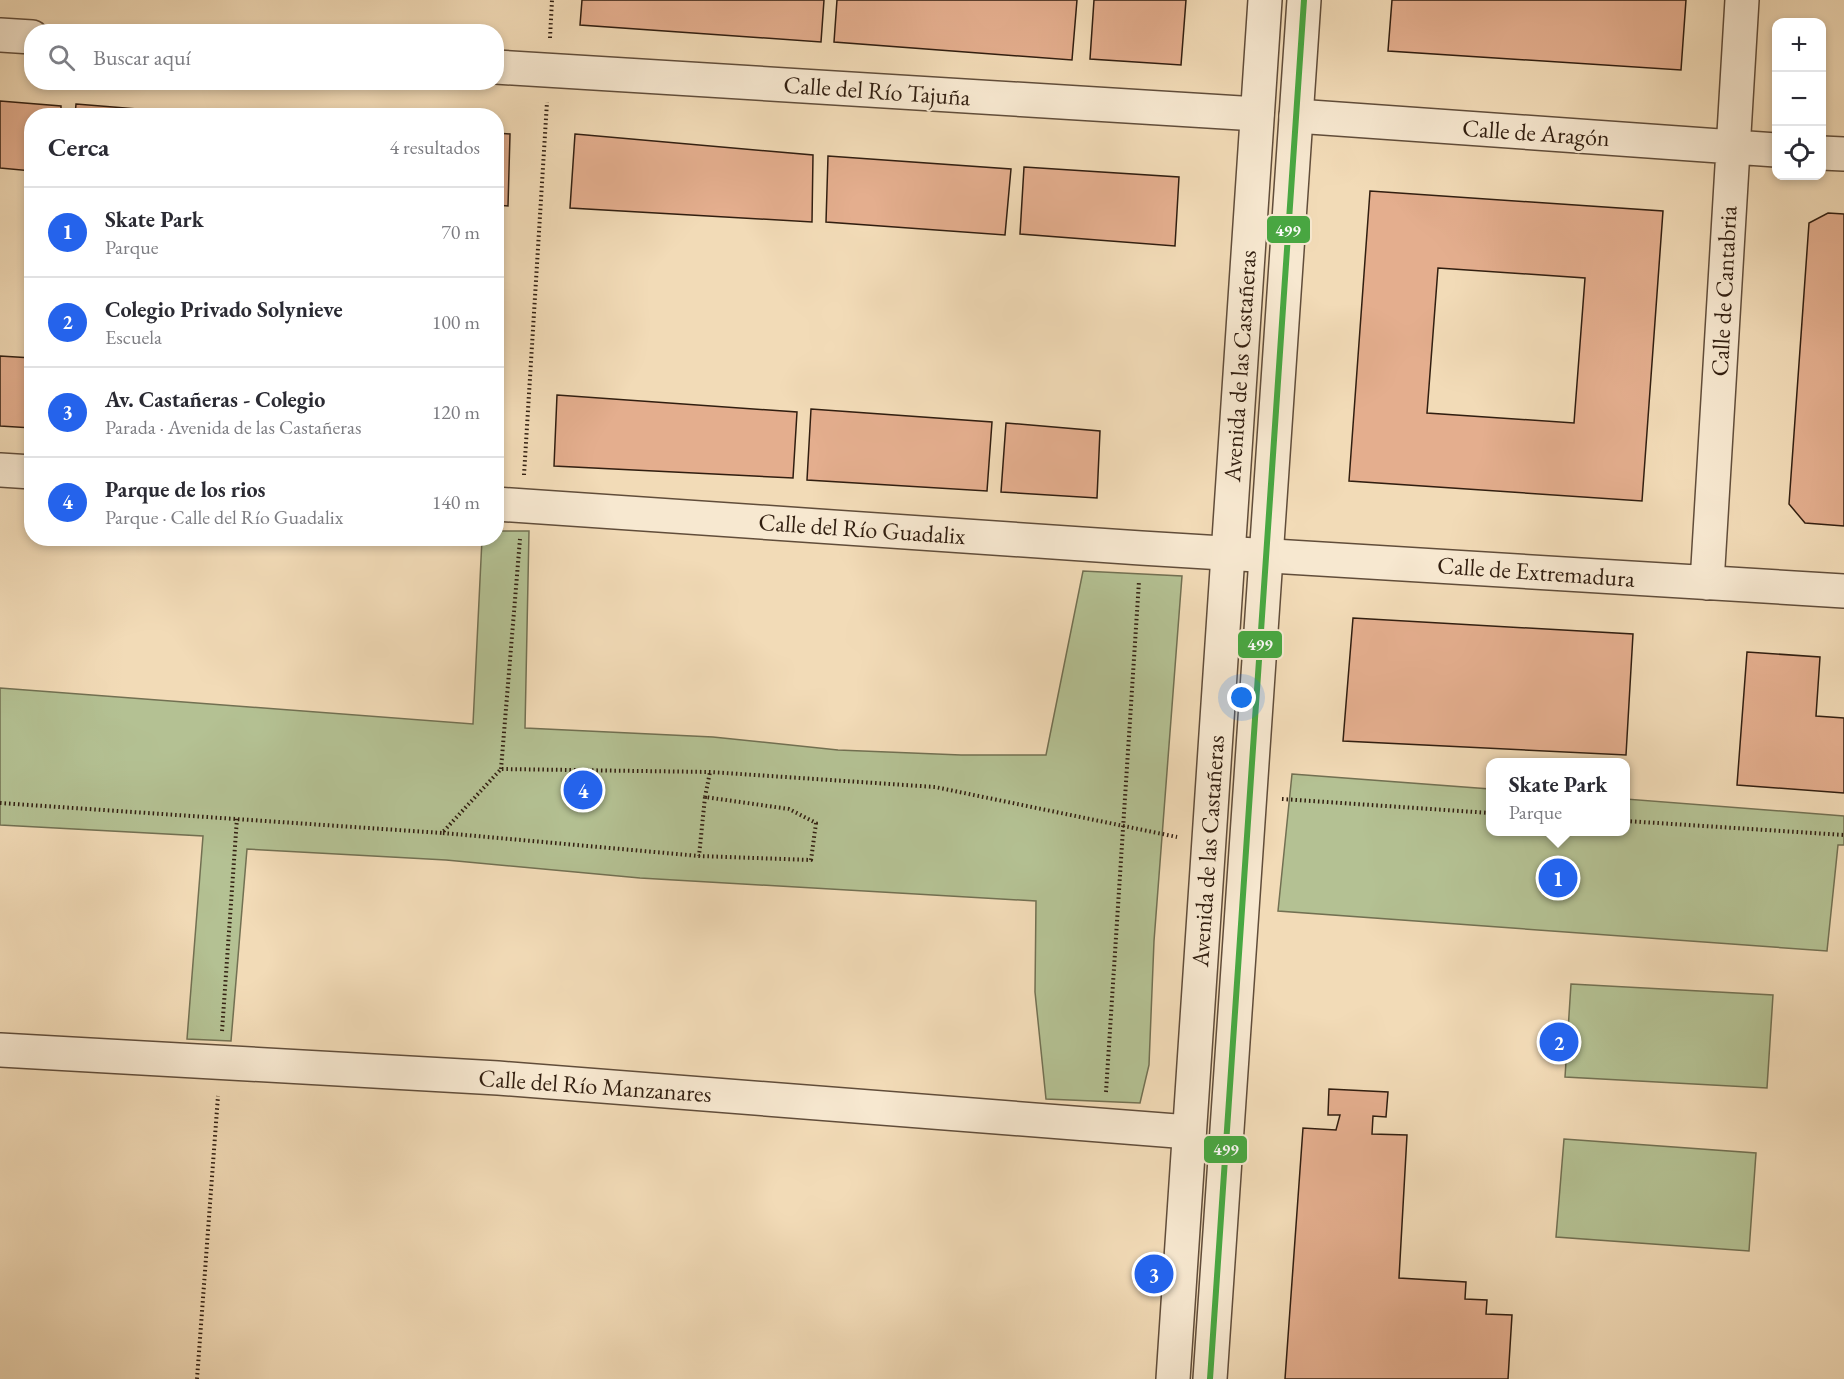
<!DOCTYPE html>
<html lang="es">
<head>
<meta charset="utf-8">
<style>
	:root { --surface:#fff; --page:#f2f2f3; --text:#2b2b33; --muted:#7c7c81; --line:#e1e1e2; --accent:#2563eb }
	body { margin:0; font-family:"EB Garamond",serif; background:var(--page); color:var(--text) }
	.controls { position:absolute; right:18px; top:18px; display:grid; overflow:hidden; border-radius:12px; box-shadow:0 3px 9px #0003 }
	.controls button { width:54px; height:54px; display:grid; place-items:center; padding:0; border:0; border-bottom:2px solid var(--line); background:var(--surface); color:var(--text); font:30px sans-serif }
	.you { position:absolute; left:1242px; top:698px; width:21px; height:21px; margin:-15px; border:4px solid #fff; border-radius:50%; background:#1a73e8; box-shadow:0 0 0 9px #1a73e833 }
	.badge { display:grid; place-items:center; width:39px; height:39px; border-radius:50%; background:var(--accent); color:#fff; font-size:20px; font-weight:700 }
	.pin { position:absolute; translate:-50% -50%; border:3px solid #fff; box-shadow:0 2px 6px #0006 }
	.popup { position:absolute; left:1486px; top:758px; width:144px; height:78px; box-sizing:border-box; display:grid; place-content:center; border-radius:12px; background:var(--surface); filter:drop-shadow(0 2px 4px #0005); font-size:20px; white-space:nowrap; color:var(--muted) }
	.popup b { font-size:22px; color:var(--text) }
	.popup::after { content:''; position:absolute; left:50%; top:100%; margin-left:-12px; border:12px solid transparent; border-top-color:var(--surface) }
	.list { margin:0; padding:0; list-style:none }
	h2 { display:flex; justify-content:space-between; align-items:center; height:78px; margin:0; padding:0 24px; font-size:26px }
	h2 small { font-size:20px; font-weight:400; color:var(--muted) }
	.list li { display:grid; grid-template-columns:39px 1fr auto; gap:18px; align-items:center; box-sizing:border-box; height:90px; padding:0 24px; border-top:2px solid var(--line) }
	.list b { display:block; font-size:22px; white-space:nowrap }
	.list p { margin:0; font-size:20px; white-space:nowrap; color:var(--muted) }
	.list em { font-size:20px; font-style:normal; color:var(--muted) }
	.icon { flex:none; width:33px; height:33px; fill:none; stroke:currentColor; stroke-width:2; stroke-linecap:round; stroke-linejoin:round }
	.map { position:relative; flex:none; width:1844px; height:1379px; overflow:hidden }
	.search { position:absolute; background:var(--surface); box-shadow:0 3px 9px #0003; left:24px; top:24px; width:480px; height:66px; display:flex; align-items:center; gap:15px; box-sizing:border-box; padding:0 21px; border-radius:24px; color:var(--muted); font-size:22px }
	.panel { position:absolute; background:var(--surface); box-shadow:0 3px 9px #0003; left:24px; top:108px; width:480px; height:438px; border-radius:24px }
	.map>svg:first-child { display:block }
</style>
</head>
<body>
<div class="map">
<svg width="1844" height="1379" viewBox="0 0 1844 1379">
	<rect width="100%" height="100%" fill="#f2dbb7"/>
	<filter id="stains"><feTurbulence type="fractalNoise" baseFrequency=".00333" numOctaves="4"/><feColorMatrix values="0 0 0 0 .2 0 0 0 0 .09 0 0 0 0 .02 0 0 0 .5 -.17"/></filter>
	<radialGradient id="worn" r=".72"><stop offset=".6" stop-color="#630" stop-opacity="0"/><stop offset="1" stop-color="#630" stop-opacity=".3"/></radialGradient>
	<path fill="#b4c193" stroke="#727052" stroke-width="1.5" d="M497 531H529L525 728 713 737 838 750 961 755H1046L1083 571 1182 576 1154 941 1149 1065 1140 1103 1046 1099 1035 992 1036 901 640 878 446 860 247 849 231 1041 187 1039 203 836 0 825V688L473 724 482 539 496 538Z
		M1292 774 1490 789V832H1626V799L1844 816V845H1838L1827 951 1278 911Z
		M1571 984 1773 995 1767 1088 1565 1077Z
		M1564 1139 1756 1153 1749 1251 1556 1237Z"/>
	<path fill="#e4ae8e" stroke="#311e10" stroke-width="1.5" fill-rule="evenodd" d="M582 0H824L821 42 580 25Z
		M837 0H1077L1072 60 834 42Z
		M1094 0H1186L1181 65 1090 59Z
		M1392 0H1686L1681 70 1388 51Z
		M0 101 61 106V116H32V171L0 168Z
		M76 104 224 116H75Z
		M496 133 510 134 508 206 496 205Z
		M575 134 813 155 812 222 570 208Z
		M828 156 1011 169 1005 235 826 222Z
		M1024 167 1179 177 1175 246 1020 234Z
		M1370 191 1663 211 1642 501 1349 481ZM1438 268 1585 278 1574 423 1427 413Z
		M1828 213 1844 214V526L1805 523 1789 504 1809 223Z
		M0 356 32 358V428L0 426Z
		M557 395 797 412 793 478 554 466Z
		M811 409 992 422 987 491 807 480Z
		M1006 423 1100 431 1097 498 1001 492Z
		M1353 618 1633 634 1626 755 1343 741Z
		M1747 652 1820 657 1816 716 1844 718V793L1737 785Z
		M1329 1089 1388 1092 1386 1117 1373 1116 1372 1134 1407 1135 1399 1278 1466 1282 1465 1299 1487 1300 1486 1314 1512 1315 1508 1379H1285L1303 1128 1336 1130 1340 1115H1328Z"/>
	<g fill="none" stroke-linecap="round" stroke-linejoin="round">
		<defs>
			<path id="minor" d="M0 35 32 37
				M496 67 1257 114
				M1296 116 1776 150
				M1822 153 1844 154
				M0 470 32 472
				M496 504 1141 548 1844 591
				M1707 583 1742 0
				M0 1050 498 1078 1189 1132"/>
			<path id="tertiary" d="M1173 1379 1265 0
				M1210 1379 1304 0"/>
		</defs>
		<use href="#minor" stroke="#614d3a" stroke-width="36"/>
		<use href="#tertiary" stroke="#614d3a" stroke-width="36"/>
		<path stroke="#311e10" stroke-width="4" stroke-dasharray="1.5 3" stroke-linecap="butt" d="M550 38 552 0
			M524 475 547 102
			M501 769 520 539
			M705 797 710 772
			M1282 799 1490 813
			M0 803 442 833 501 769 710 772 935 787 1177 837
			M1626 821 1844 835
			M443 833 699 856 811 860 816 823 789 809 705 797 699 856
			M222 1031 237 818
			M1106 1092 1139 581
			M197 1379 218 1096"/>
		<use href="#minor" stroke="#f7e8d0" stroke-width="33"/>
		<use href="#tertiary" stroke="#f7e8d0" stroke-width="33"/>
		<defs>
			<path id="bus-1" d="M1210 1379 1304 0"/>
		</defs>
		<use href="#bus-1" stroke="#f7e8d0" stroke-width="10"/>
		<use href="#bus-1" stroke="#48a842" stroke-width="6"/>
	</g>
	<g text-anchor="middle" stroke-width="4.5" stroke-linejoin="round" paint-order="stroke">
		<g font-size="24" fill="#311e10" stroke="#f7e8d0">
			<text transform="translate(877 91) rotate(4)" y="8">Calle del Río Tajuña</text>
			<text transform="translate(1536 133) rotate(4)" y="8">Calle de Aragón</text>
			<text transform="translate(1724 291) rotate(-87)" y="8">Calle de Cantabria</text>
			<text transform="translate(1240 366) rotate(-86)" y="8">Avenida de las Castañeras</text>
			<text transform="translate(862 529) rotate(4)" y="8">Calle del Río Guadalix</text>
			<text transform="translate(1536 572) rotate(4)" y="8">Calle de Extremadura</text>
			<text transform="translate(1208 851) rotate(-86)" y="8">Avenida de las Castañeras</text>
			<text transform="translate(595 1086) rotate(4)" y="8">Calle del Río Manzanares</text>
		</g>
	</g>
	<g stroke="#f7e8d0" stroke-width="2">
		<rect x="1266" y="215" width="45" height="29" rx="6" fill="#48a842"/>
		<rect x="1237" y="630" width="46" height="29" rx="6" fill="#48a842"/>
		<rect x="1203" y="1135" width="45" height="29" rx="6" fill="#48a842"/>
	</g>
	<g font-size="16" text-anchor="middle" font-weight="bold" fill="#fff">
		<text x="1288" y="236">499</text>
		<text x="1260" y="650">499</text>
		<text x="1226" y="1155">499</text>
	</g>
	<rect width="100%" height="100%" filter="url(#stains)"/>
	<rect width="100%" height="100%" fill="url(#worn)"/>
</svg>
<div class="controls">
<button>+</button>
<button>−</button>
<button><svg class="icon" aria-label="locate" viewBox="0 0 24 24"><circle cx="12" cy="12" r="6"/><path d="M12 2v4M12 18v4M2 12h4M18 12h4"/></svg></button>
</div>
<div class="you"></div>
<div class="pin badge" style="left:1558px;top:878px">1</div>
<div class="popup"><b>Skate Park</b>Parque</div>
<div class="pin badge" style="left:1559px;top:1042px">2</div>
<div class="pin badge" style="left:1154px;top:1274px">3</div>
<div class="pin badge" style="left:583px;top:790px">4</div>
<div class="search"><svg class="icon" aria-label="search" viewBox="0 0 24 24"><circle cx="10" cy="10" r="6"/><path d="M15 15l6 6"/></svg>Buscar aquí</div>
<section class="panel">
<h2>Cerca<small>4 resultados</small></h2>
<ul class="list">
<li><span class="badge">1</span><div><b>Skate Park</b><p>Parque</p></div><em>70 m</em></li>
<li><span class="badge">2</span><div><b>Colegio Privado Solynieve</b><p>Escuela</p></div><em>100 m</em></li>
<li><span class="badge">3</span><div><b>Av. Castañeras - Colegio</b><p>Parada · Avenida de las Castañeras</p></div><em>120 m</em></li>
<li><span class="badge">4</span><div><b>Parque de los rios</b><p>Parque · Calle del Río Guadalix</p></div><em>140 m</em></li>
</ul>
</section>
</div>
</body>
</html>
